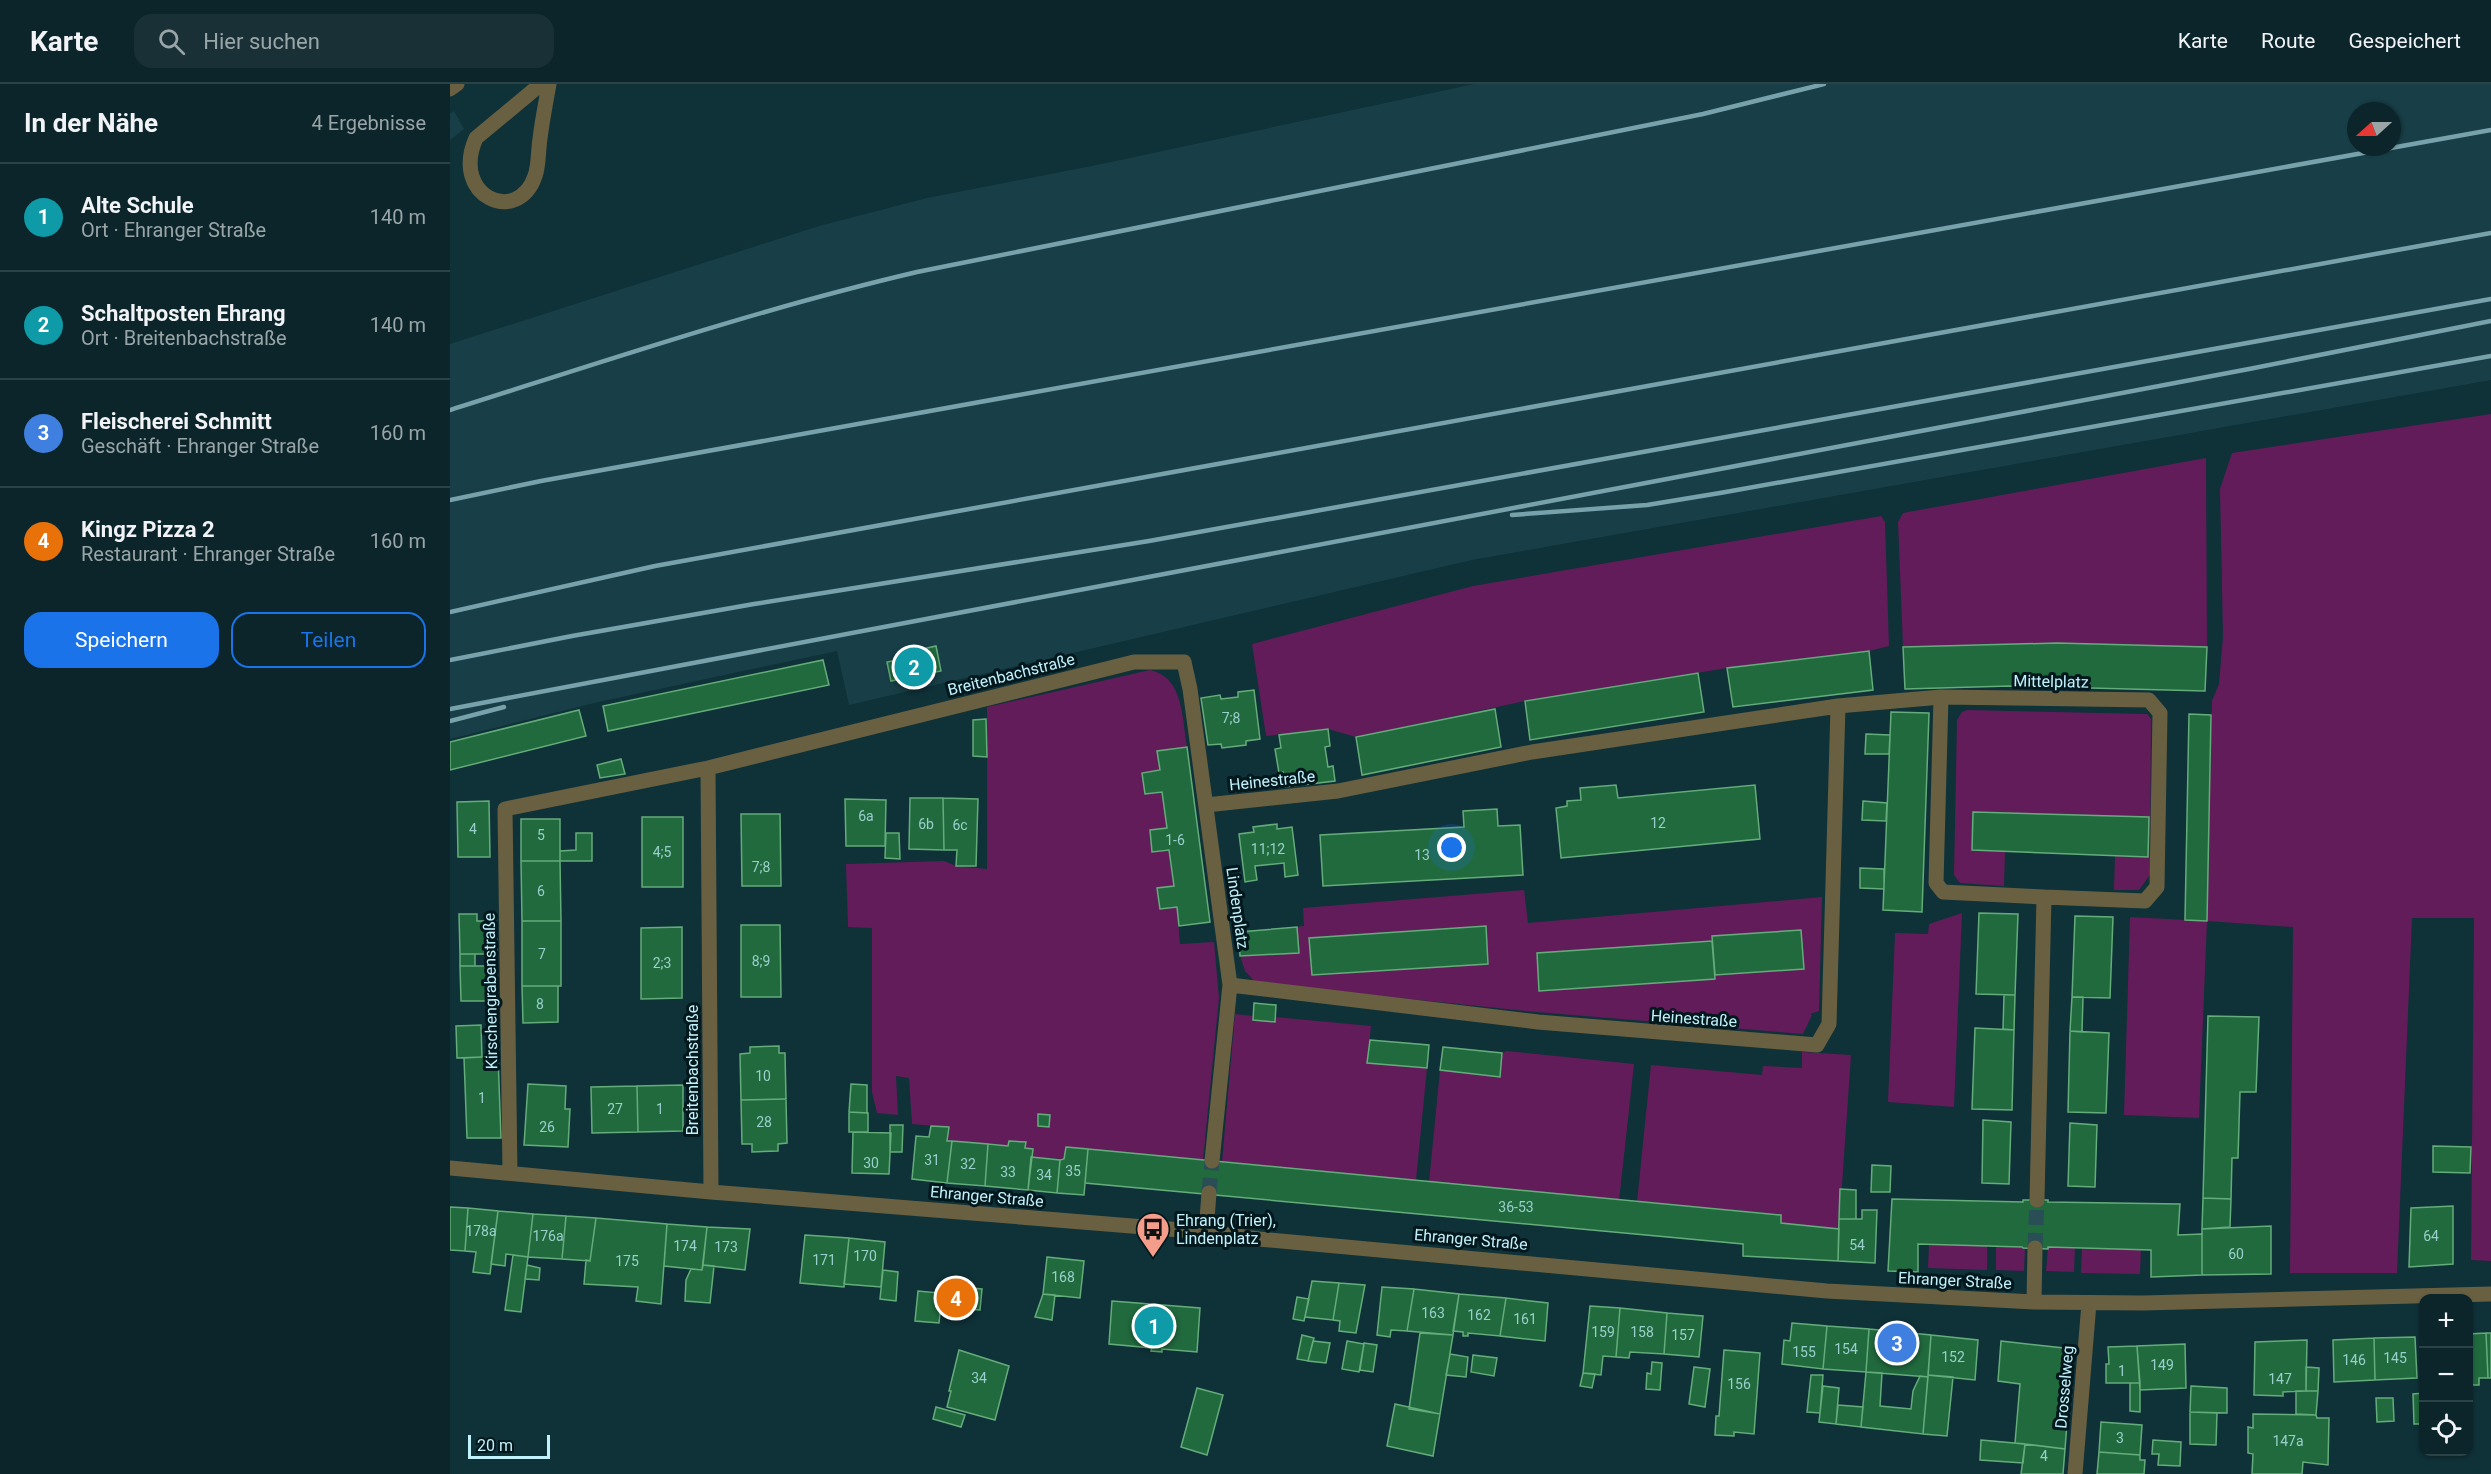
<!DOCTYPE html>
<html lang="de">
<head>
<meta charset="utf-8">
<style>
	:root { --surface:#0b252a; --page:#193136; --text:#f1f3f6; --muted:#9aa5a8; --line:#2b4247; --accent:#1a73e8 }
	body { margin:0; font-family:Roboto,sans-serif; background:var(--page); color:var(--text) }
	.controls { position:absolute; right:18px; bottom:18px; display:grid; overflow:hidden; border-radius:12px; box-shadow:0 2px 4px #0004 }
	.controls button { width:54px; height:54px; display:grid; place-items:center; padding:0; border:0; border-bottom:2px solid var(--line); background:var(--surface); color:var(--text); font:30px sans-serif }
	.compass { position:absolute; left:1897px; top:18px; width:54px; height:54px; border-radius:50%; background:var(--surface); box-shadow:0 2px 4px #0004; rotate:249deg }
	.scale { position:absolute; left:18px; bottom:15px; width:82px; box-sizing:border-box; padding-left:6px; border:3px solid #c1f1fb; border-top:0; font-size:16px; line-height:21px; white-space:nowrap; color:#c1f1fb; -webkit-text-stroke:4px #02181d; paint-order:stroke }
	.you { position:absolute; left:1002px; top:764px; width:21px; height:21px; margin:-15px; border:4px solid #fff; border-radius:50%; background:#1a73e8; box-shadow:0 0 0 9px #1a73e833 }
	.badge { display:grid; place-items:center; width:39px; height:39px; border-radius:50%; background:var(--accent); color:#fff; font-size:20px; font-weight:700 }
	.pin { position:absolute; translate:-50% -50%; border:3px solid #fff; box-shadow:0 2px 6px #0006 }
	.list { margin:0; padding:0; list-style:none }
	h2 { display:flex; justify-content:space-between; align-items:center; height:78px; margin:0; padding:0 24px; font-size:26px }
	h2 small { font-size:20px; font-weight:400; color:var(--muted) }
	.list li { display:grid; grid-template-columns:39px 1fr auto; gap:18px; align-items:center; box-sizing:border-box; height:108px; padding:0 24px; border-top:2px solid var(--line) }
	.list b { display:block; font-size:22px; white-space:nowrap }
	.list p { margin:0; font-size:20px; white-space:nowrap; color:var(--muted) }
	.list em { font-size:20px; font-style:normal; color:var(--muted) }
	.actions { display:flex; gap:12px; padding:18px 24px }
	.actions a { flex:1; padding:14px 0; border:2px solid var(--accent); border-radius:18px; text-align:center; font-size:21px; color:var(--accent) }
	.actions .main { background:var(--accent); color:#fff }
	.icon { flex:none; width:33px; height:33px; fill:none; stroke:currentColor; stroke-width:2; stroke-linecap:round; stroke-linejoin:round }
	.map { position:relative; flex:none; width:2041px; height:1390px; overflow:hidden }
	header { display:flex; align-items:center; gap:36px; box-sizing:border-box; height:84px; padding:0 30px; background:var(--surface); border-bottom:2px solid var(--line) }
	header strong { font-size:28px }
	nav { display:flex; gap:33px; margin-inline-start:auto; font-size:21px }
	.search { width:420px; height:54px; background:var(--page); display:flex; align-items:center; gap:15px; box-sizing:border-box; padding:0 21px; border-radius:18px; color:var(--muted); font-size:22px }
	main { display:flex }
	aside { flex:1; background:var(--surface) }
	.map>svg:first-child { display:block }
</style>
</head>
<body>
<header>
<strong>Karte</strong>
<div class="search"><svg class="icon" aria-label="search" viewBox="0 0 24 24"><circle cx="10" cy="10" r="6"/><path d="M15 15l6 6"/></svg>Hier suchen</div>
<nav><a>Karte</a><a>Route</a><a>Gespeichert</a></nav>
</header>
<main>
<aside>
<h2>In der Nähe<small>4 Ergebnisse</small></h2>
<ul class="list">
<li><span class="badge" style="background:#0f9aa8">1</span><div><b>Alte Schule</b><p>Ort · Ehranger Straße</p></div><em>140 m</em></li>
<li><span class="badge" style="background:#0f9aa8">2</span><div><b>Schaltposten Ehrang</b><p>Ort · Breitenbachstraße</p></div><em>140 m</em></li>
<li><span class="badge" style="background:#3f7fe0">3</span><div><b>Fleischerei Schmitt</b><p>Geschäft · Ehranger Straße</p></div><em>160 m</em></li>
<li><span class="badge" style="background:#e8710a">4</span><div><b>Kingz Pizza 2</b><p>Restaurant · Ehranger Straße</p></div><em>160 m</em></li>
</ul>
<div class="actions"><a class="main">Speichern</a><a>Teilen</a></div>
</aside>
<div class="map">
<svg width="2041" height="1390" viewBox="0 0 2041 1390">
	<rect width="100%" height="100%" fill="#0f3138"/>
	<path fill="#183f47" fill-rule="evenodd" d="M1024 0H2041V296L1022 476 399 621 387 567 144 619 0 655V260L369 142 477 114 652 80ZM1906 27H1942V63H1906Z
		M4 27 14 45 0 56V30Z"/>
	<path fill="#621c5a" d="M2041 330V1177L2021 1176 2024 834H1962L1947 1189H1840L1843 843 1757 837 1749 1034 1674 1031 1680 833 1756 837 1762 617 1769 600 1773 553 1770 405 1782 369Z
		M1756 374 1757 563 1607 559 1453 563 1448 438 1453 429Z
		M1431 432 1435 438 1439 562 1419 567 1277 584 1075 617 906 653 878 645 816 652 802 560 1023 502Z
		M700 586C734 593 732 635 737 663L707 667 710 686 692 689 695 710 712 708 717 744 700 747 702 768 719 766 724 802 707 804 710 825 727 823 730 860 764 858 769 914 753 1076 616 1063 614 1075 581 1073 575 1064 576 1058 559 1057 558 1062 497 1057 498 1043 462 1040 459 994 446 992 448 1031 427 1029 422 1008V844L398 843 396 780 494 777 506 782 537 785V623Z
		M1517 626 1697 630 1701 635 1700 791 1689 806H1664L1665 771 1523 728 1522 766 1555 768 1554 802 1510 799 1504 791 1507 636 1512 628Z
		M1074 806 1078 839 1372 813 1369 927 1360 930 1362 931 1353 950 1086 928 806 899 795 887 790 872 848 869 847 843 854 842 853 824Z
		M1512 829 1504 1023 1438 1018 1445 849 1478 850 1479 840Z
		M785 930 803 932V936L825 933 921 942 917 979 977 984 966 1096 772 1078Z
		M1057 967 1184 980 1169 1117 979 1098 990 986 1049 992 1052 969Z
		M1352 968 1401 971 1389 1145 1331 1139 1330 1130 1187 1118 1201 981 1312 991 1313 982 1352 984Z
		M1479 1160 1537 1162V1186L1478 1184Z
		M1546 1162 1575 1164 1574 1187 1546 1186Z
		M1598 1163H1625L1624 1188 1596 1187Z
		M1632 1164 1691 1165 1690 1190 1631 1189Z"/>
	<path fill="#216a3e" stroke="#65ac7b" stroke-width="1.5" d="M1607 559 1757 563 1755 607 1560 602 1455 605 1453 563Z
		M486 562 491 587 441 597 437 578 462 573 460 568Z
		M1419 567 1423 606 1283 623 1277 584Z
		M373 576 379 601 158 647 153 622Z
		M1248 589 1254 628 1080 656 1075 617Z
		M804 606 810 655 796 657V661L772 664 771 660 758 661 751 614 770 611 771 615 788 613V608Z
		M1045 625 1051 663 912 691 906 653Z
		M129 626 136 652 0 686V658Z
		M1441 628 1479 629 1472 828 1433 826Z
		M1739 630 1761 631 1757 837 1735 836Z
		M536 635 537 673 523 672V636Z
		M878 645 880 662 875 663 878 683 883 682 885 697 835 703 833 688 829 689 825 665 831 664 829 651Z
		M1416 650 1440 651 1439 670H1415Z
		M737 663 760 838 729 842 727 823 710 825 707 804 724 802 719 766 702 768 700 746 717 744 712 708 695 710 692 689 710 686 707 667Z
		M171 675 175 690 150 694 147 681Z
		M1166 701 1168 714 1305 701 1310 755 1111 774 1106 724 1117 722V717L1131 716 1130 704Z
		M460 714H493L494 766 459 765Z
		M493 714 528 715 526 782H506L507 766H494Z
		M395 715 436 716 435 762H396Z
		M39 717 40 773H8L7 718Z
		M1413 717 1437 719 1436 737 1412 736Z
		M1047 725 1048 742 1070 741 1073 791 873 802 870 751 1014 743 1013 727Z
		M1523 728 1699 733 1698 773 1522 766Z
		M291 730H330L331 802H292Z
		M192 733H233V803H192Z
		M71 735H110V777H71Z
		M827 740V745L842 743 848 791 835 793 834 779 805 782 807 796 795 798 789 750 804 748 803 743Z
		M126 749H142V777H110V767L126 766Z
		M436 749H449L450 775 435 774Z
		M71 777H110L111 837H72Z
		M1410 784 1434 785V805L1410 804Z
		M1529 829 1568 830 1565 911 1526 910Z
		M9 830H27V837H46L47 870H10Z
		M1625 832 1663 833 1660 914 1622 913Z
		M72 837H111V902H72Z
		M291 841H330L331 913H291Z
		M1036 842 1038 880 862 891 859 854Z
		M232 843V914L191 915V844Z
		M847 843 849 869 790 872 789 848Z
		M1351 846 1354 885 1265 891 1262 852Z
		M1262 857 1265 895 1089 907 1087 869Z
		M10 870H25V882H10Z
		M10 882H41L42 917H11Z
		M72 902H108V938L73 939Z
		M1554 911H1565L1564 946 1553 945Z
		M1622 913H1633L1632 948 1620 947Z
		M804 919 826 921 825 938 803 936Z
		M1758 932 1809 933 1806 1008H1790L1788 1074H1782L1781 1115 1753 1114Z
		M31 941 32 973 7 974 6 942Z
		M1525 944 1564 946 1562 1026 1522 1025Z
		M1620 947 1659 949 1656 1029 1618 1028Z
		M920 956 979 961 977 984 917 979Z
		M329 962V969H335L336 1015 291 1016 290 970 300 969V963Z
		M993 963 1052 969 1050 993 990 986Z
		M48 972 51 1054H17L14 974Z
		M78 1000 116 1002 115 1025H120L118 1063 74 1061Z
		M401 1000 417 1001V1029L399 1028Z
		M233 1001V1047L188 1048 187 1002Z
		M187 1002 188 1048 142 1049 141 1003Z
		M336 1015 337 1059 328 1060V1067L302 1068V1060H292L291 1016Z
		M399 1028 418 1029V1048H399Z
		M588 1030 600 1031 599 1043 588 1042Z
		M1533 1036 1561 1038 1559 1100 1532 1099Z
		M1620 1039 1647 1041 1645 1103 1618 1102Z
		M440 1041H453L452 1068H440Z
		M481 1042 499 1043 497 1057H502L497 1099 462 1095 466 1052 479 1053Z
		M403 1048 441 1049 439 1090 402 1089Z
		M502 1057 538 1060 535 1102 497 1099Z
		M559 1057 576 1058 575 1064 583 1065 578 1106 535 1102 538 1060 558 1062Z
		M1983 1062 2021 1063 2020 1089 1983 1088Z
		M616 1063 638 1065 634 1111 607 1109 610 1076 614 1075Z
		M638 1065 1331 1131V1139L1389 1145 1388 1177 1293 1172V1160L635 1099Z
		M581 1073 610 1076 607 1109 578 1106Z
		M1422 1081 1441 1082 1440 1108H1421Z
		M1390 1105 1406 1106V1135H1389Z
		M1753 1114 1781 1115 1780 1143 1752 1145Z
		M1442 1115 1573 1118V1116H1598V1118L1730 1120 1728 1151 1752 1150V1191L1701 1193V1166L1598 1163V1165L1573 1164 1572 1163 1468 1160V1188L1438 1187Z
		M2003 1122V1180L1959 1183 1961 1124Z
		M0 1123 18 1124 15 1167 0 1166Z
		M18 1124 48 1127 40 1190 23 1188 26 1168 15 1167Z
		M1412 1126H1427L1425 1179 1388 1177 1389 1135H1412Z
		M48 1127 83 1130 78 1173 56 1170 55 1182 41 1180Z
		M83 1130 116 1132 112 1175 78 1173Z
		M116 1132 146 1134 140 1177 112 1175Z
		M146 1134 217 1140 211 1220 186 1217 188 1203 134 1200 136 1176 140 1177Z
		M217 1140 257 1143 252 1186 214 1182Z
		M1821 1142V1190L1752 1191V1145Z
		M257 1143 300 1145 295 1186 253 1181Z
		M355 1151 399 1154 394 1203 350 1199Z
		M399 1154 435 1158 431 1203 394 1200Z
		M63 1171 78 1173 71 1228 55 1226Z
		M597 1173 634 1177 630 1214 593 1210Z
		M77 1181 90 1184 89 1196 75 1195Z
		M253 1181 264 1182 260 1219 235 1217 236 1196 241 1185 252 1186Z
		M433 1186 448 1188 446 1217 430 1215Z
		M862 1197 889 1199 883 1236 855 1233Z
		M889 1199 915 1201 906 1249 889 1247 890 1237 883 1236Z
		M489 1201 532 1205 530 1226 511 1225V1230L490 1229 489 1239 465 1237 468 1207 489 1209Z
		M932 1203 964 1205 957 1247 941 1246 940 1253 927 1251Z
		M964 1205 1009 1210 1003 1251 957 1247Z
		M593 1210 605 1211 602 1236 585 1233Z
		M1009 1210 1056 1214 1050 1252 1018 1249V1252H1013V1248L1003 1247Z
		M847 1213 859 1215 854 1237 843 1235Z
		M1056 1214 1098 1219 1095 1257 1050 1252Z
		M662 1217 750 1224 747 1268 712 1265V1268L701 1267 702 1264 659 1260Z
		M1140 1222 1170 1224 1166 1273 1153 1272 1151 1291 1133 1289Z
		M1170 1224 1217 1229 1214 1270 1180 1268 1179 1274 1166 1273Z
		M1217 1229 1253 1232 1249 1273 1214 1270Z
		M1342 1239 1377 1242 1373 1285 1332 1280 1334 1256 1340 1257Z
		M1377 1242 1419 1245 1416 1288 1373 1285Z
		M1419 1245 1481 1251 1478 1293 1416 1288Z
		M970 1249 1003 1251 990 1330 959 1325Z
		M2036 1249 2038 1294H2029V1301H2018V1250Z
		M2036 1249H2041V1294H2038Z
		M852 1251 864 1254 858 1277 847 1275Z
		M1481 1251 1528 1256 1525 1296 1478 1291Z
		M1965 1253 1967 1294 1925 1296 1924 1254Z
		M1924 1254 1925 1296 1884 1298 1883 1256Z
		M1857 1256 1856 1307 1833 1308V1312L1804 1311 1805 1258Z
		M863 1257 880 1259 876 1279 858 1277Z
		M897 1257 914 1260 909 1288 892 1285Z
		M1551 1257 1623 1265 1615 1365 1565 1359 1570 1300 1548 1297Z
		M914 1259 927 1261 923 1288 910 1286Z
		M1735 1260 1736 1304 1690 1306 1687 1262Z
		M1687 1262 1690 1299H1656V1280H1659L1658 1263Z
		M509 1266 559 1282 545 1336 497 1323 501 1307H499Z
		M1274 1266 1310 1269 1304 1350 1284 1348V1352L1265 1351 1266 1332H1269Z
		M1000 1270 1018 1273 1016 1293 996 1291Z
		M1023 1271 1047 1274 1044 1292 1021 1288Z
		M1202 1278 1212 1279 1210 1306 1196 1305 1197 1289 1201 1290Z
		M1244 1283 1260 1285 1255 1323 1239 1320Z
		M1856 1283 1869 1284 1868 1307H1856Z
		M1416 1288 1432 1289 1430 1322 1461 1325 1463 1307 1470 1292 1478 1293 1473 1350 1411 1343Z
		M1133 1289 1145 1290 1142 1304 1130 1302Z
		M1361 1291H1373L1370 1329 1357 1328Z
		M1478 1291 1503 1293 1497 1352 1473 1350Z
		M1680 1299H1690V1328L1680 1327Z
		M1373 1302 1389 1304 1386 1340 1369 1338Z
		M1741 1302 1777 1304V1329L1740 1328Z
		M747 1304 773 1311 757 1371 731 1363Z
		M1846 1307H1868L1866 1331 1846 1330Z
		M1974 1309V1340H1964L1963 1310Z
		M1926 1314H1943L1944 1337 1927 1338Z
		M945 1320 990 1330 983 1372 937 1362Z
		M1388 1321 1413 1323 1411 1343 1386 1340Z
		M486 1323 515 1331 511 1343 483 1335Z
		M1740 1328 1767 1329 1766 1361 1740 1360Z
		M1803 1330 1866 1331 1867 1334H1879L1878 1381 1853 1378 1852 1390H1802L1803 1370 1798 1369V1343L1803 1344Z
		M1651 1338 1692 1341 1690 1371 1649 1368Z
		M1531 1356 1575 1360 1573 1379 1530 1376Z
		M1703 1356 1731 1358 1730 1382 1708 1381 1709 1370H1702Z
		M1575 1360 1615 1365 1613 1390H1571Z
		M1649 1368 1690 1371V1376H1695L1694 1390H1647Z"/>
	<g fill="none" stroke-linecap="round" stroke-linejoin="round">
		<path stroke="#2a4e55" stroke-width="15" stroke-dasharray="15 8" stroke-linecap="butt" d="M759 1109 762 1077
			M1585 1164 1587 1116"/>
		<path stroke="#696042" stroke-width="15" d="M91 0 26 54C0 113 68 142 85 92 89 81 88 67 90 55 92 37 96 18 99 0
			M0 5 7 0
			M258 684 261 1108
			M756 721 888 707 1082 668 1388 622 1491 613
			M780 901 1088 938 1367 961 1379 940 1388 622
			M0 1084 261 1108 756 1148 809 1155 1377 1207 1584 1218 1693 1219 2041 1210
			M60 1089 55 725 258 684 684 578H734L740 605 780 901 762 1077
			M1587 1116 1594 813 1493 808 1486 799 1491 613 1699 616 1710 629 1707 803 1695 817 1594 813
			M756 1148 759 1109
			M1584 1218 1585 1164
			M1625 1390 1639 1219"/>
		<path stroke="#78a2ab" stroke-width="4.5" d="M0 326C155 277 309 225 467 188L1253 30 1374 0
			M0 416 91 397 2041 46
			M1062 431 1197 421 1270 409 2041 272
			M0 528 205 482 2041 149
			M0 576 122 552 304 520 699 457 2041 215
			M0 625 1799 285 2041 237
			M0 637 54 623"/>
	</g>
	<defs>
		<symbol id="bus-pin" viewBox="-11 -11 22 30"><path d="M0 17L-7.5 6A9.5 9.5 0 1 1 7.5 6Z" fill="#f49d8b" stroke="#02181d"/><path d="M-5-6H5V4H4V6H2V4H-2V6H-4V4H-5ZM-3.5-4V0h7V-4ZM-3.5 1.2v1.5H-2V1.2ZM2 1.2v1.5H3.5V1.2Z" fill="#111"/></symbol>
	</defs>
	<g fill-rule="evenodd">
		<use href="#bus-pin" x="684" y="1126" width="38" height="52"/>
	</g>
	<g text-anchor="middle" stroke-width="6" stroke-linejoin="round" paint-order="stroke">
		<g font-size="14" fill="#99cfcc">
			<text x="781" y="639">7;8</text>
			<text x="416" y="737">6a</text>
			<text x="1208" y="744">12</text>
			<text x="476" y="745">6b</text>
			<text x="510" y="746">6c</text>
			<text x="23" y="750">4</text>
			<text x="91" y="756">5</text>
			<text x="725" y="761">1-6</text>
			<text x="818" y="770">11;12</text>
			<text x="212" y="773">4;5</text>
			<text x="972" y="776">13</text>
			<text x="311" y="788">7;8</text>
			<text x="91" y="812">6</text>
			<text x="92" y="875">7</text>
			<text x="311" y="882">8;9</text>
			<text x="212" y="884">2;3</text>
			<text x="90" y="925">8</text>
			<text x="313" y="997">10</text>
			<text x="32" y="1019">1</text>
			<text x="165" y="1030">27</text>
			<text x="210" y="1030">1</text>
			<text x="314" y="1043">28</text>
			<text x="97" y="1048">26</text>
			<text x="482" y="1081">31</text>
			<text x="421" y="1084">30</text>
			<text x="518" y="1085">32</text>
			<text x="623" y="1092">35</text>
			<text x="558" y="1093">33</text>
			<text x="594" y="1096">34</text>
			<text x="1066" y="1128">36-53</text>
			<text x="31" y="1152">178a</text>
			<text x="98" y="1157">176a</text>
			<text x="1981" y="1157">64</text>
			<text x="1407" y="1166">54</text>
			<text x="235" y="1167">174</text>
			<text x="276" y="1168">173</text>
			<text x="1786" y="1175">60</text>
			<text x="415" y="1177">170</text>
			<text x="374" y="1181">171</text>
			<text x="177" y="1182">175</text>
			<text x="613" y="1198">168</text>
			<text x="983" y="1234">163</text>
			<text x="1029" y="1236">162</text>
			<text x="1075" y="1240">161</text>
			<text x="1153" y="1253">159</text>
			<text x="1192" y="1253">158</text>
			<text x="1233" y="1256">157</text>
			<text x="1396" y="1270">154</text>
			<text x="1354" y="1273">155</text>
			<text x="1503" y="1278">152</text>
			<text x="1945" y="1279">145</text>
			<text x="1904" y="1281">146</text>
			<text x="1712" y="1286">149</text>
			<text x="1672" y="1292">1</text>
			<text x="529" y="1299">34</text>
			<text x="1830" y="1300">147</text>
			<text x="1289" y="1305">156</text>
			<text x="1670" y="1359">3</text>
			<text x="1838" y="1362">147a</text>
			<text x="1594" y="1377">4</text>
		</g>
		<g font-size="16" fill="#c1f1fb" stroke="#02181d">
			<text transform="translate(561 590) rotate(-14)" y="6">Breitenbachstraße</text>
			<text transform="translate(1601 597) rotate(1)" y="6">Mittelplatz</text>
			<text transform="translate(822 696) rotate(-6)" y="6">Heinestraße</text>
			<text transform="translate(788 824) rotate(82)" y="6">Lindenplatz</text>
			<text transform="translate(40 907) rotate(-91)" y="6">Kirschengrabenstraße</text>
			<text transform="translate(1244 934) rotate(4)" y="6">Heinestraße</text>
			<text transform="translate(242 986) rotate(-90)" y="6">Breitenbachstraße</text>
			<text transform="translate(537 1112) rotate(5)" y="6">Ehranger Straße</text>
			<text transform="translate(1021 1155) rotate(5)" y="6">Ehranger Straße</text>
			<text transform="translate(1505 1196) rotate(3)" y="6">Ehranger Straße</text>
			<text transform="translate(1614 1303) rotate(-85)" y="6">Drosselweg</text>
		</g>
		<g font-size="16" fill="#c1f1fb" stroke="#02181d" text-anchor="start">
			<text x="726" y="1142">Ehrang (Trier),<tspan x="726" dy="18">Lindenplatz</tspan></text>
		</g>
	</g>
</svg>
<div class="controls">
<button>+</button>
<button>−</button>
<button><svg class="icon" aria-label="locate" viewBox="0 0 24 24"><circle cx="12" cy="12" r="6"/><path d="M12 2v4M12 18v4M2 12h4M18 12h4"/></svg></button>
</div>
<svg class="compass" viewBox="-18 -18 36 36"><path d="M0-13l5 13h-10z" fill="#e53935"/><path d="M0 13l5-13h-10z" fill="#9aa5a8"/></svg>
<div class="scale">20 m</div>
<div class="you"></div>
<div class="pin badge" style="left:704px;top:1242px;background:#0f9aa8">1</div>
<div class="pin badge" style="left:464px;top:583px;background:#0f9aa8">2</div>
<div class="pin badge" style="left:1447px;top:1259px;background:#3f7fe0">3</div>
<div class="pin badge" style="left:506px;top:1214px;background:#e8710a">4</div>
</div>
</main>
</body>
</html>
